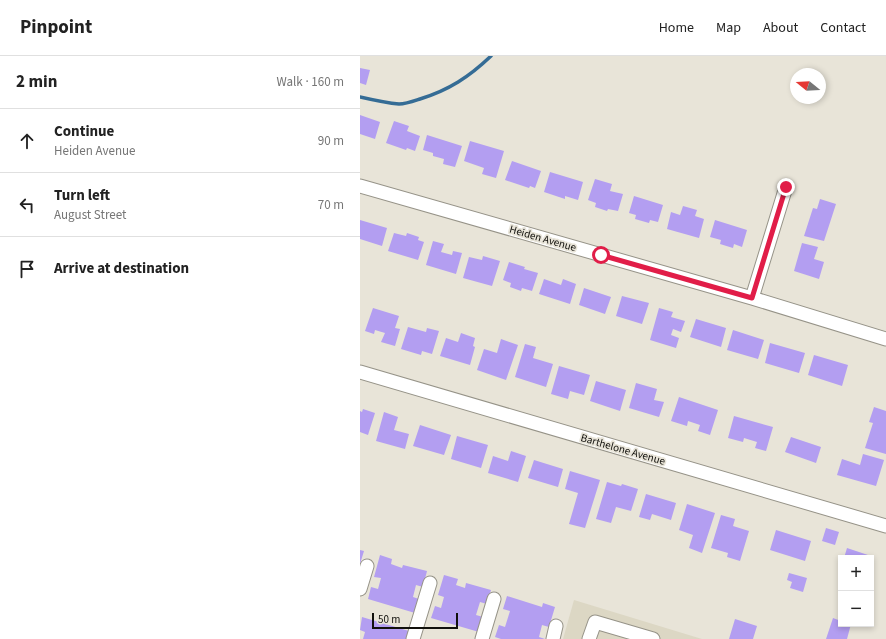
<!DOCTYPE html>
<html lang="en">
<head>
<meta charset="utf-8">
<style>
	:root { --surface:#fff; --page:#f6f6f6; --text:#222; --muted:#767676; --line:#e0e0e0 }
	body { margin:0; font-family:"Source Sans 3",sans-serif; background:var(--page); color:var(--text) }
	.controls { position:absolute; right:12px; bottom:12px; display:grid; overflow:hidden; border-radius:0px; box-shadow:0 2px 6px #0003 }
	.controls button { width:36px; height:36px; display:grid; place-items:center; padding:0; border:0; border-bottom:1px solid var(--line); background:var(--surface); color:var(--text); font:20px sans-serif }
	.compass { position:absolute; left:430px; top:12px; width:36px; height:36px; border-radius:50%; background:var(--surface); box-shadow:0 2px 6px #0003; rotate:288deg }
	.scale { position:absolute; left:12px; bottom:10px; width:86px; box-sizing:border-box; padding-left:4px; border:2px solid #11100c; border-top:0; font-size:11px; line-height:14px; white-space:nowrap; color:#11100c; -webkit-text-stroke:3px #e8e4d8; paint-order:stroke }
	.stop { position:absolute; width:12px; height:12px; margin:-9px; border:3px solid #e11d48; border-radius:50%; background:#fff }
	.stop.end { background:#e11d48; border-color:#fff; box-shadow:0 1px 4px #0008 }
	.list { margin:0; padding:0; list-style:none }
	h2 { display:flex; justify-content:space-between; align-items:center; height:52px; margin:0; padding:0 16px; font-size:17px }
	h2 small { font-size:13px; font-weight:400; color:var(--muted) }
	.list li { display:grid; grid-template-columns:26px 1fr auto; gap:12px; align-items:center; box-sizing:border-box; height:64px; padding:0 16px; border-top:1px solid var(--line) }
	.list b { display:block; font-size:15px; white-space:nowrap }
	.list p { margin:0; font-size:13px; white-space:nowrap; color:var(--muted) }
	.list em { font-size:13px; font-style:normal; color:var(--muted) }
	.icon { flex:none; width:22px; height:22px; fill:none; stroke:currentColor; stroke-width:2; stroke-linecap:round; stroke-linejoin:round }
	.map { position:relative; flex:none; width:526px; height:583px; overflow:hidden }
	header { display:flex; align-items:center; gap:24px; box-sizing:border-box; height:56px; padding:0 20px; background:var(--surface); border-bottom:1px solid var(--line) }
	header strong { font-size:19px }
	nav { display:flex; gap:22px; margin-inline-start:auto; font-size:14px }
	main { display:flex }
	aside { flex:1; background:var(--surface) }
	.map>svg:first-child { display:block }
</style>
</head>
<body>
<header>
<strong>Pinpoint</strong>
<nav><a>Home</a><a>Map</a><a>About</a><a>Contact</a></nav>
</header>
<main>
<aside>
<h2>2 min<small>Walk · 160 m</small></h2>
<ul class="list">
<li><svg class="icon" aria-label="ahead" viewBox="0 0 24 24"><path d="M12 20V5M6 11l6-6 6 6"/></svg><div><b>Continue</b><p>Heiden Avenue</p></div><em>90 m</em></li>
<li><svg class="icon" aria-label="left" viewBox="0 0 24 24"><path d="M17 20v-9H6M10 6l-5 5 5 5"/></svg><div><b>Turn left</b><p>August Street</p></div><em>70 m</em></li>
<li><svg class="icon" aria-label="arrive" viewBox="0 0 24 24"><path d="M6 21V4h12l-3 4 3 4H6"/></svg><div><b>Arrive at destination</b></div></li>
</ul>
</aside>
<div class="map">
<svg width="526" height="583" viewBox="0 0 526 583">
	<rect width="100%" height="100%" fill="#e8e4d8"/>
	<path fill="#dcd7c4" d="M214 544 342 583H203Z"/>
	<g fill="none" stroke-linecap="round" stroke-linejoin="round">
		<path stroke="#356c95" stroke-width="3.5" d="M0 41C13 44 26 47 39 48 46 48 54 45 60 43 89 34 109 21 131 0"/>
	</g>
	<path fill="#b39ef1" d="M0 12 10 14 6 29 0 27Z
		M0 59 20 66 15 83 0 78Z
		M34 65 49 70 47 75 60 80 55 95 47 92 46 94 26 87Z
		M67 79 102 90 95 111 83 108 84 103 73 100V97L63 94Z
		M110 85 144 95 136 122 122 118 124 112 104 105Z
		M152 105 181 115 175 132 170 130 169 132 145 124Z
		M190 116 223 126 218 144 205 140V143L184 136Z
		M235 123 252 128 250 135 263 138 258 155 248 153 247 155 235 151 236 147 228 144Z
		M274 140 303 149 298 166 290 164 289 167 275 163 276 159 269 157Z
		M460 143 476 148 464 185 444 180 453 152 457 153Z
		M323 150 337 154 335 160 344 163 339 182 307 173 311 156 320 159Z
		M0 164 27 172 22 190 0 183Z
		M355 164 387 174 382 191 374 188 373 192 360 188 361 184 350 181Z
		M34 177 46 180 47 177 59 181 58 184 64 186 58 204 28 195Z
		M73 185 84 188 81 196 92 199 93 195 102 197 96 218 66 209Z
		M442 187 458 191 454 203 464 206 459 223 434 215Z
		M123 200 140 205 132 230 103 222 109 201 122 204Z
		M149 206 165 211 164 213 178 217 172 235 162 232 161 235 150 231 151 227 143 224Z
		M184 223 201 229 203 223 216 228 210 248 179 238Z
		M224 232 251 241 245 258 219 249Z
		M262 240 289 247 282 268 256 260Z
		M13 252 39 260 35 272 40 273 35 290 21 286 25 277 15 274 14 278 5 275Z
		M299 252 313 256 311 261 325 265 321 276 313 273 311 279 319 282 316 292 290 284Z
		M336 263 366 272 361 291 330 281Z
		M48 271 66 276 67 272 79 275 72 298 62 295 61 299 41 293Z
		M373 274 404 284 398 303 367 294Z
		M101 277 115 282 113 290 115 291 110 309 80 300 86 282 98 286Z
		M141 283 158 289 146 324 117 314 124 293 137 297Z
		M410 287 445 297 439 317 405 307Z
		M165 288 176 291 173 302 193 308 186 331 155 321Z
		M454 299 488 309 482 330 448 319Z
		M199 310 230 319 224 339 210 335 208 343 191 338Z
		M236 325 266 334 260 355 230 345Z
		M276 327 297 333 294 344 304 346 299 361 269 352Z
		M319 341 358 354 350 379 338 375 340 369 328 365 327 370 311 365Z
		M514 351 526 355V398L505 392 513 367 509 366Z
		M3 353 15 357 8 379 0 376V355L2 356Z
		M24 356 38 361 34 374 49 378 45 393 16 385Z
		M374 360 413 371 406 395 395 392 397 386 384 382 383 386 368 382Z
		M60 369 91 379 84 399 53 390Z
		M97 380 128 389 121 412 91 403Z
		M431 381 461 391 456 407 425 396Z
		M151 395 166 400 158 426 128 417 133 400 148 405Z
		M503 398 524 404 516 430 477 419 482 403 500 409Z
		M174 404 203 413 198 431 168 422Z
		M210 415 240 424 225 472 209 468 218 437 205 433Z
		M247 426 261 430 262 428 278 433 271 455 256 451 251 467 236 463Z
		M286 438 316 447 311 464 292 458 290 464 279 461Z
		M327 448 355 457 342 497 329 492 333 479 319 474Z
		M361 459 375 463 373 470 389 475 380 505 367 501 368 497 351 492Z
		M466 472 479 476 475 489 462 485Z
		M416 474 451 485 445 505 410 494Z
		M487 492 508 499 507 502H484Z
		M0 494 4 495 0 508Z
		M20 499 32 503 31 508 42 512 43 509 67 515 63 531 56 529 53 541 59 543 55 557 8 543 11 531 18 533 21 522 14 521Z
		M429 517 447 522 443 536 430 532 432 526 427 524Z
		M84 519 98 523 96 529 105 532 106 527 131 534 127 548 120 546 116 559 123 561 119 576 71 562 75 550 81 552 84 541 78 539Z
		M147 540 182 551 183 547 195 551 189 571 182 569 179 581 185 583H141L135 581 139 569 145 571 150 555 143 553Z
		M2 561 49 575 47 583H3L5 576 0 574Z
		M473 562 481 565V568H491L487 583H466Z
		M375 563 397 570 393 583H369Z"/>
	<g fill="none" stroke-linecap="round" stroke-linejoin="round">
		<defs>
			<path id="minor" d="M0 130 392 242 526 283
				M392 242 426 131
				M0 316 526 470
				M0 533 7 510
				M53 583 70 527
				M122 583 134 543
				M193 583 196 570
				M229 583 235 566 293 583"/>
		</defs>
		<use href="#minor" stroke="#969388" stroke-width="15"/>
		<use href="#minor" stroke="#fff" stroke-width="13"/>
	</g>
	<g fill="none" stroke-linecap="round" stroke-linejoin="round">
		<path stroke="#e11d48" stroke-width="5" d="M241 199 392 242 426 131"/>
	</g>
	<g text-anchor="middle" stroke-width="3.5" stroke-linejoin="round" paint-order="stroke">
		<g font-size="11" fill="#11100c" stroke="#e8e4d8">
			<text transform="translate(183 182) rotate(16)" y="4">Heiden Avenue</text>
			<text transform="translate(263 393) rotate(16)" y="4">Barthelone Avenue</text>
		</g>
	</g>
</svg>
<div class="controls">
<button>+</button>
<button>−</button>
</div>
<svg class="compass" viewBox="-18 -18 36 36"><path d="M0-13l5 13h-10z" fill="#e53935"/><path d="M0 13l5-13h-10z" fill="#767676"/></svg>
<div class="scale">50 m</div>
<div class="stop" style="left:241px;top:199px"></div>
<div class="stop end" style="left:426px;top:131px"></div>
</div>
</main>
</body>
</html>
